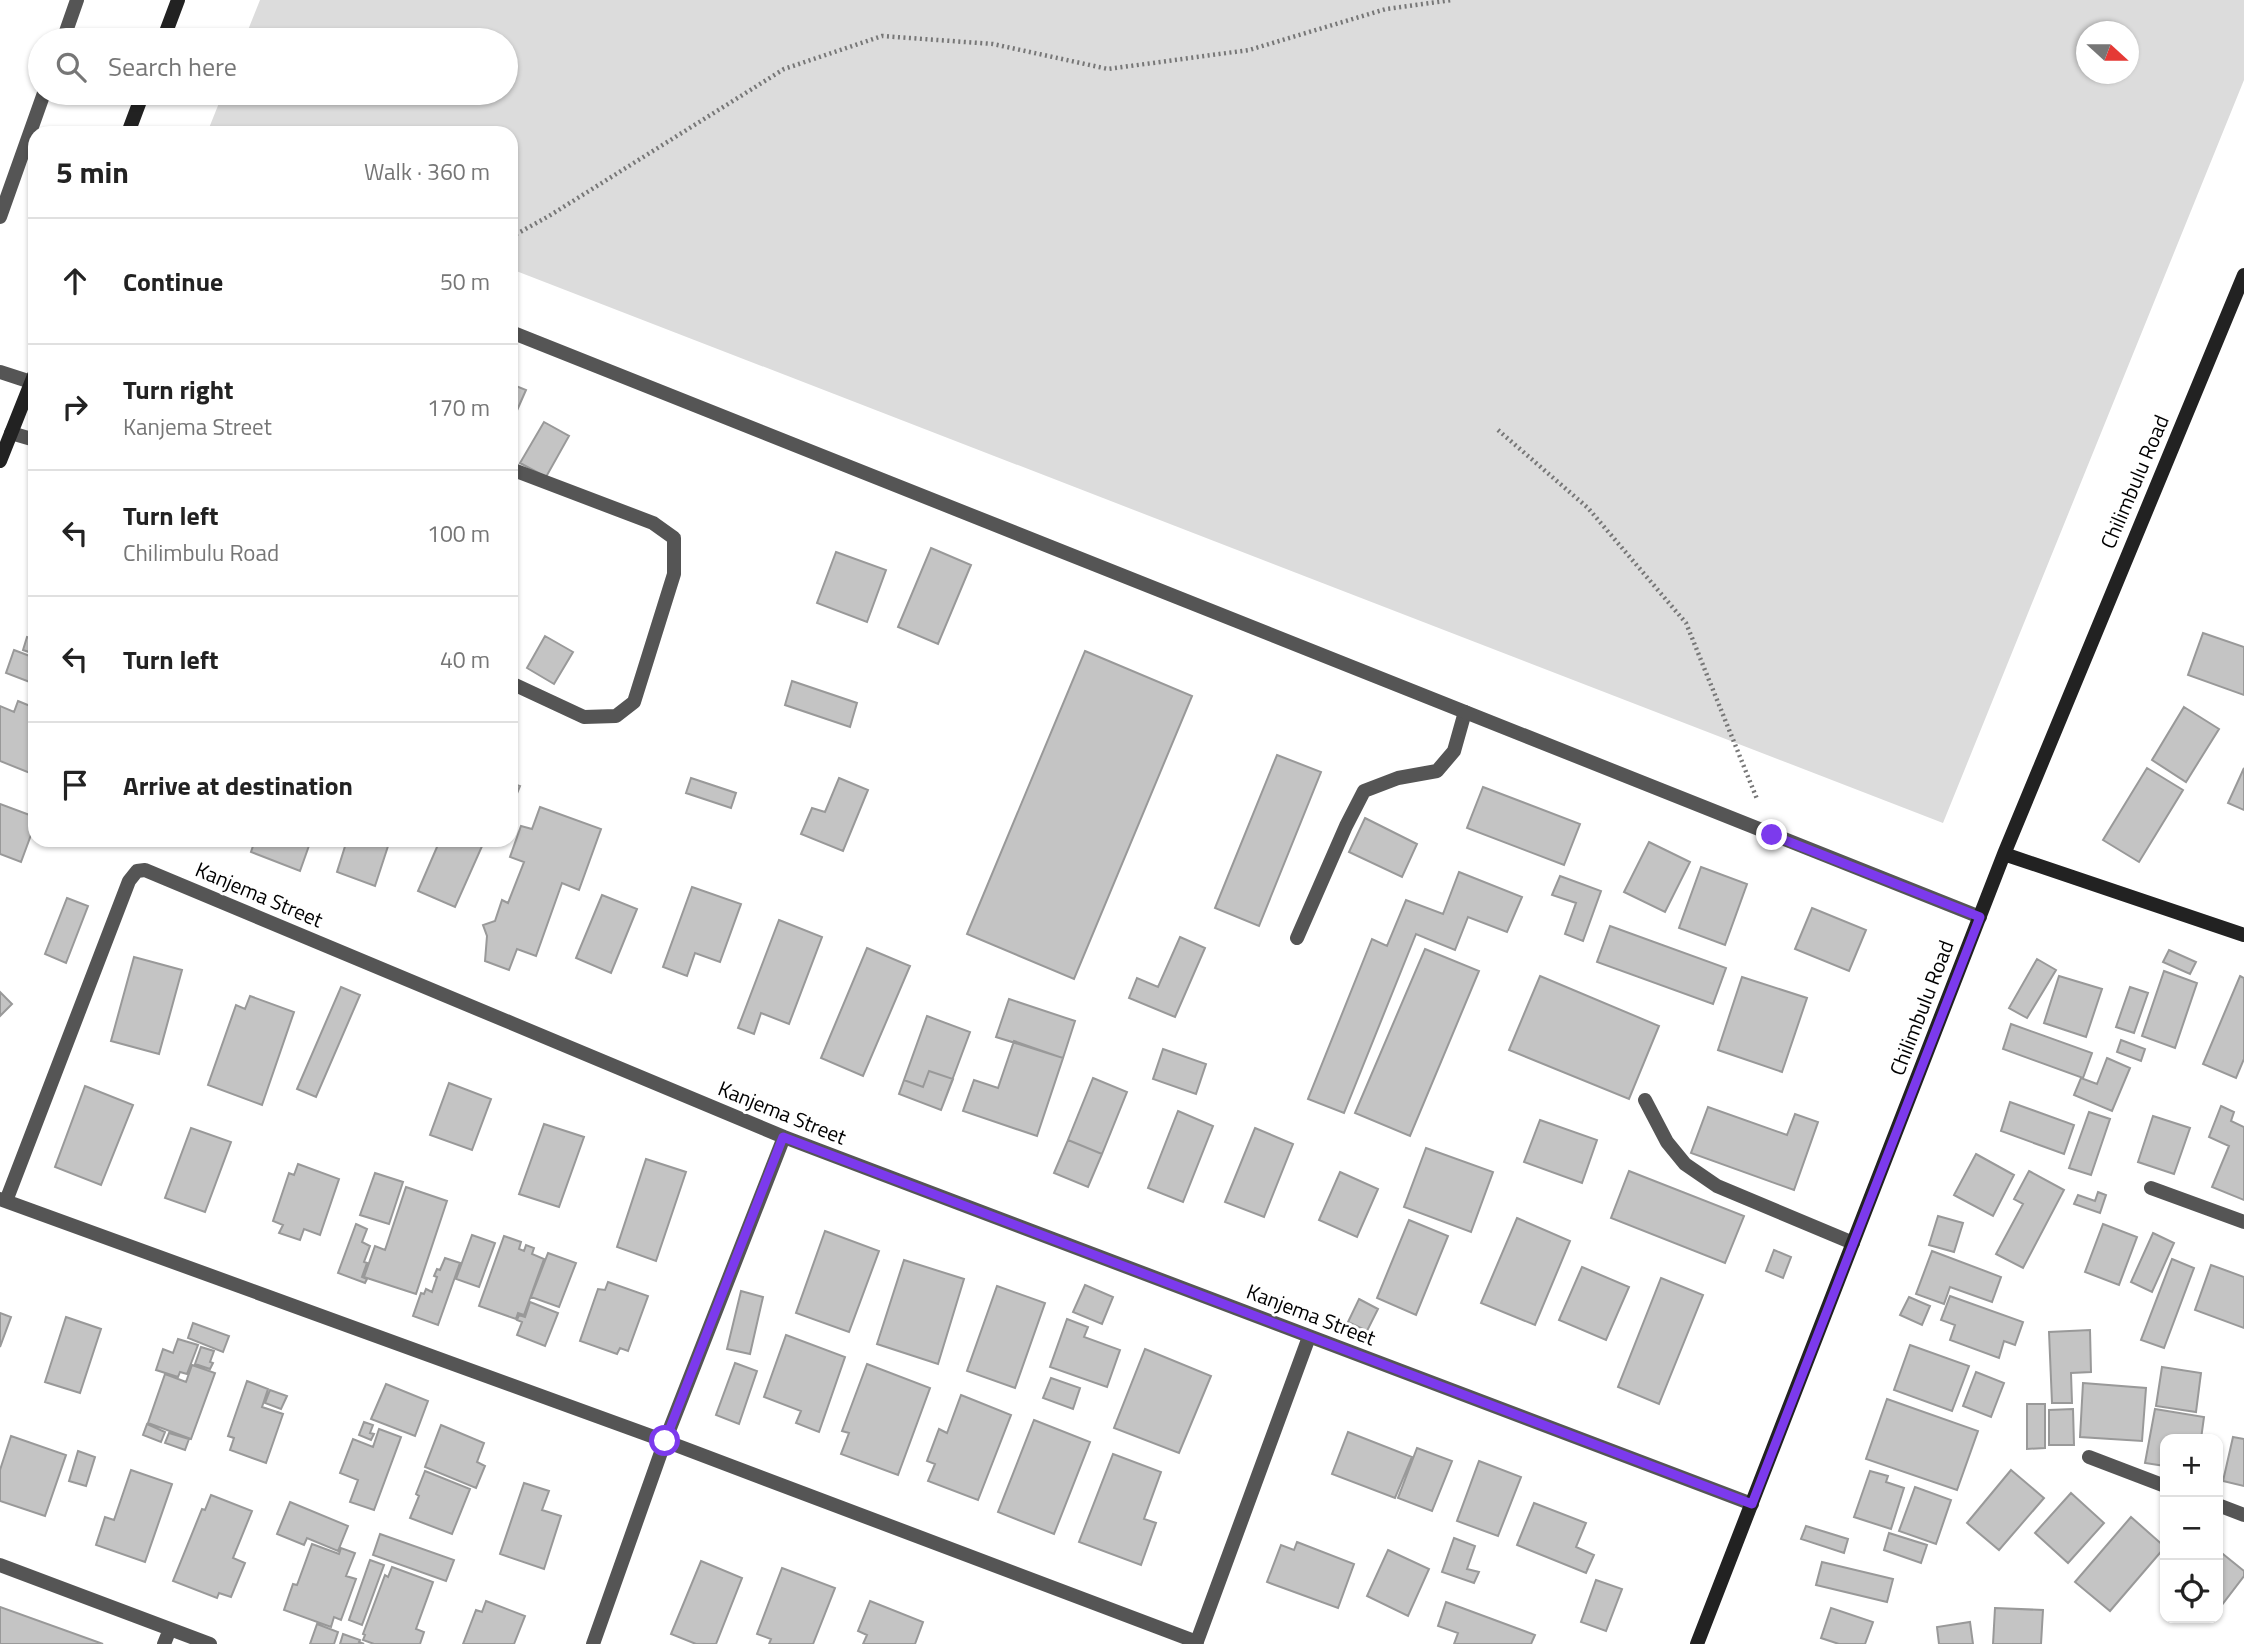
<!DOCTYPE html>
<html lang="en">
<head>
<meta charset="utf-8">
<style>
	:root { --surface:#fff; --page:#f2f2f2; --text:#222; --muted:#767676; --line:#e0e0e0 }
	body { margin:0; font-family:"Titillium Web",sans-serif; background:var(--page); color:var(--text) }
	.controls { position:absolute; right:21px; bottom:21px; display:grid; overflow:hidden; border-radius:14px; box-shadow:0 2px 5px #0004 }
	.controls button { width:63px; height:63px; display:grid; place-items:center; padding:0; border:0; border-bottom:2px solid var(--line); background:var(--surface); color:var(--text); font:35px sans-serif }
	.compass { position:absolute; left:2076px; top:21px; width:63px; height:63px; border-radius:50%; background:var(--surface); box-shadow:0 2px 5px #0004; rotate:111deg }
	.stop { position:absolute; width:21px; height:21px; margin:-16px; border:5px solid #7c3aed; border-radius:50%; background:#fff }
	.stop.end { background:#7c3aed; border-color:#fff; box-shadow:0 2px 7px #0008 }
	.list { margin:0; padding:0; list-style:none }
	h2 { display:flex; justify-content:space-between; align-items:center; height:91px; margin:0; padding:0 28px; font-size:30px }
	h2 small { font-size:23px; font-weight:400; color:var(--muted) }
	.list li { display:grid; grid-template-columns:46px 1fr auto; gap:21px; align-items:center; box-sizing:border-box; height:126px; padding:0 28px; border-top:2px solid var(--line) }
	.list b { display:block; font-size:26px; white-space:nowrap }
	.list p { margin:0; font-size:23px; white-space:nowrap; color:var(--muted) }
	.list em { font-size:23px; font-style:normal; color:var(--muted) }
	.icon { flex:none; width:38px; height:38px; fill:none; stroke:currentColor; stroke-width:2; stroke-linecap:round; stroke-linejoin:round }
	.map { position:relative; flex:none; width:2244px; height:1644px; overflow:hidden }
	.search { position:absolute; background:var(--surface); box-shadow:0 2px 5px #0004; left:28px; top:28px; width:490px; height:77px; display:flex; align-items:center; gap:18px; box-sizing:border-box; padding:0 24px; border-radius:38px; color:var(--muted); font-size:26px }
	.panel { position:absolute; background:var(--surface); box-shadow:0 2px 5px #0004; left:28px; top:126px; width:490px; height:721px; border-radius:21px }
	.map>svg:first-child { display:block }
</style>
</head>
<body>
<div class="map">
<svg width="2244" height="1644" viewBox="0 0 2244 1644">
	<rect width="100%" height="100%" fill="#fff"/>
	<path fill="#dcdcdc" fill-rule="evenodd" d="M260 0H2244V80L1943 823 511 269V133H207L223 93H506V40H244ZM2086 32H2128V74H2086Z"/>
	<path fill="#c4c4c4" stroke="#999" stroke-width="2" d="M511 384 526 390 511 424Z
		M544 422 569 436 546 477 520 463Z
		M931 548 971 565 938 644 898 627Z
		M836 552 886 570 867 622 817 603Z
		M2203 633 2244 647V695L2188 675Z
		M545 636 573 652 554 684 527 668Z
		M27 637 35 640V654L23 650Z
		M14 650 35 658V684L6 673Z
		M1085 651 1192 696 1074 979 967 934Z
		M792 681 857 703 850 727 785 705Z
		M18 701 35 708V775L0 761V706L14 712Z
		M2184 707 2219 729 2186 782 2152 760Z
		M1277 755 1321 772 1259 926 1215 908Z
		M2147 768 2183 790 2139 862 2103 840Z
		M2244 768V810L2228 803Z
		M691 778 736 793 731 808 686 793Z
		M839 778 868 790 843 851 801 834 812 808 825 812Z
		M511 783 520 786 511 808Z
		M1483 787 1580 824 1564 865 1467 828Z
		M0 804 35 817V824L21 862 0 854Z
		M540 807 601 829 579 890 562 883 536 956 517 949 509 970 485 961 487 936 483 925 495 921 502 900 508 903 524 862 510 857 521 826 532 829Z
		M1365 818 1417 844 1402 877 1349 852Z
		M255 840H311L300 871 251 852Z
		M347 840H390L375 886 337 872Z
		M440 840H475L483 844 455 907 418 891Z
		M1649 842 1690 862 1665 912 1624 892Z
		M1701 867 1747 884 1725 945 1679 928Z
		M1459 872 1522 897 1507 932 1468 917 1455 950 1416 934 1344 1113 1308 1099 1372 939 1387 946 1406 900 1443 914Z
		M1560 876 1601 891 1583 941 1565 934 1576 903 1552 895Z
		M692 887 741 904 720 962 695 953 687 976 663 967Z
		M602 895 637 909 611 973 576 958Z
		M67 898 88 906 66 963 45 954Z
		M1812 908 1866 930 1849 971 1795 949Z
		M779 920 822 937 789 1024 761 1013 754 1034 738 1028Z
		M1610 926 1726 968 1713 1004 1597 962Z
		M1180 937 1205 948 1175 1017 1129 998 1137 978 1158 987Z
		M867 948 910 966 863 1076 821 1058Z
		M1425 949 1479 971 1410 1136 1355 1113Z
		M2169 950 2196 962 2190 974 2163 962Z
		M134 957 182 970 159 1054 111 1041Z
		M2037 959 2056 970 2027 1018 2009 1008Z
		M2164 971 2197 983 2175 1048 2142 1036Z
		M1540 976 1659 1026 1629 1099 1509 1050Z
		M2059 976 2102 989 2086 1037 2044 1023Z
		M2240 976 2244 978V1059L2236 1078 2203 1064Z
		M1742 977 1807 998 1782 1072 1718 1050Z
		M341 987 360 995 316 1097 297 1089Z
		M2130 987 2148 993 2134 1033 2116 1027Z
		M0 992 12 1004 0 1016Z
		M250 996 294 1012 262 1105 208 1085 236 1005 245 1009Z
		M1009 999 1075 1021 1063 1058 996 1037Z
		M927 1016 970 1032 941 1110 899 1094Z
		M2011 1024 2092 1053 2083 1078 2003 1049Z
		M2121 1040 2145 1049 2141 1061 2117 1052Z
		M1014 1041 1063 1058 1037 1136 963 1111 974 1080 998 1088Z
		M1163 1049 1206 1064 1196 1094 1153 1079Z
		M2107 1058 2130 1068 2112 1111 2074 1095 2081 1078 2097 1084Z
		M929 1071 953 1079 941 1110 899 1094 904 1080 923 1087Z
		M1093 1078 1127 1092 1102 1154 1068 1140Z
		M449 1083 491 1099 472 1150 430 1135Z
		M85 1086 133 1105 101 1185 55 1167Z
		M2010 1102 2074 1125 2064 1154 2001 1131Z
		M2221 1106 2234 1112 2231 1121 2244 1127V1200L2212 1187 2229 1146 2209 1137Z
		M1708 1107 1787 1135 1795 1114 1818 1122 1794 1190 1691 1153Z
		M1178 1111 1213 1126 1183 1202 1148 1188Z
		M2089 1112 2110 1119 2091 1175 2069 1168Z
		M2153 1116 2190 1128 2174 1174 2138 1162Z
		M1540 1120 1597 1140 1582 1183 1524 1162Z
		M544 1124 584 1137 559 1207 519 1194Z
		M191 1128 231 1142 205 1212 165 1198Z
		M1255 1128 1293 1144 1264 1217 1225 1202Z
		M1068 1140 1102 1154 1088 1187 1054 1173Z
		M1426 1148 1493 1172 1471 1232 1404 1207Z
		M1976 1154 2014 1175 1993 1216 1954 1195Z
		M646 1159 686 1172 656 1261 617 1247Z
		M298 1164 339 1179 320 1235 304 1229 300 1240 279 1233 283 1225 273 1221 289 1173 294 1175Z
		M1629 1171 1744 1216 1725 1263 1611 1218Z
		M2029 1171 2064 1190 2023 1268 1996 1254 2023 1204 2014 1199Z
		M1340 1172 1378 1189 1357 1237 1319 1220Z
		M375 1173 403 1182 389 1224 360 1215Z
		M406 1187 447 1201 416 1294 364 1277 375 1246 385 1250Z
		M2098 1192 2106 1195 2100 1213 2074 1204 2078 1195 2095 1201Z
		M1938 1216 1963 1223 1954 1252 1929 1245Z
		M1517 1218 1570 1241 1535 1325 1481 1303Z
		M1409 1220 1448 1236 1416 1315 1377 1298Z
		M356 1224 367 1229 362 1242 370 1246 364 1262 367 1263 362 1277 367 1279 365 1283 338 1273Z
		M2103 1224 2137 1237 2119 1285 2085 1272Z
		M825 1231 879 1251 849 1332 796 1313Z
		M2153 1233 2174 1243 2152 1292 2131 1282Z
		M472 1235 495 1243 479 1287 456 1279Z
		M504 1236 521 1242 519 1249 524 1251 526 1245 534 1248 532 1254 544 1259 524 1315 518 1313 516 1319 479 1306Z
		M1774 1250 1791 1257 1783 1278 1766 1271Z
		M1932 1251 2001 1277 1992 1302 1950 1287 1944 1304 1916 1294Z
		M548 1253 576 1263 559 1307 531 1297Z
		M445 1258 460 1263 438 1325 413 1316 421 1293 424 1294 426 1289 432 1292 437 1277 434 1276 437 1269 440 1270Z
		M2172 1259 2194 1268 2164 1348 2141 1340Z
		M904 1260 964 1279 938 1364 877 1344Z
		M2211 1265 2244 1277V1328L2195 1310Z
		M1582 1267 1629 1287 1606 1340 1559 1320Z
		M1661 1278 1703 1295 1659 1404 1618 1387Z
		M608 1282 648 1296 628 1351 620 1348 617 1354 580 1341 598 1289 605 1290Z
		M1085 1285 1113 1297 1102 1324 1073 1312Z
		M997 1286 1045 1303 1015 1388 967 1371Z
		M741 1291 763 1297 750 1354 727 1349Z
		M1950 1296 2023 1322 2015 1345 2004 1341 1999 1358 1950 1340 1955 1325 1941 1320Z
		M1909 1297 1930 1306 1922 1325 1900 1315Z
		M1359 1299 1378 1309 1367 1331 1348 1322Z
		M530 1302 558 1313 545 1346 517 1335 522 1322 517 1320 519 1315 525 1317Z
		M0 1313 11 1317 0 1347Z
		M66 1317 101 1329 80 1393 45 1382Z
		M1067 1319 1088 1327 1084 1337 1120 1350 1107 1387 1050 1367Z
		M193 1323 229 1336 223 1352 188 1338Z
		M2090 1330 2091 1372 2071 1373 2072 1403H2052L2049 1332Z
		M786 1335 845 1357 819 1432 796 1423 801 1411 764 1397Z
		M178 1339 198 1345 187 1374 180 1372 178 1377 156 1370 163 1349 173 1353Z
		M1910 1345 1969 1366 1952 1411 1894 1390Z
		M201 1347 214 1351 210 1362 213 1363 210 1369 195 1364Z
		M1145 1349 1211 1376 1179 1453 1114 1428Z
		M735 1363 757 1371 739 1424 716 1415Z
		M867 1364 930 1388 898 1475 841 1454 849 1433 842 1431Z
		M192 1365 215 1373 191 1439 148 1423 165 1374 186 1382Z
		M2162 1367 2201 1373 2196 1412 2156 1406Z
		M1976 1372 2004 1383 1991 1417 1963 1406Z
		M1051 1378 1080 1388 1073 1409 1043 1398Z
		M247 1381 268 1389 262 1407 283 1414 266 1463 230 1450 234 1438 228 1436Z
		M2083 1383 2146 1388 2142 1441 2080 1437Z
		M386 1384 428 1401 415 1436 371 1419Z
		M270 1390 287 1396 281 1409 265 1403Z
		M961 1395 1011 1415 978 1500 928 1481 935 1464 927 1461 939 1429 947 1433Z
		M1887 1399 1978 1431 1957 1490 1866 1459Z
		M2027 1404H2045V1448L2027 1449Z
		M2073 1409 2074 1445H2049V1410Z
		M2155 1409 2204 1417 2201 1439H2165V1466L2145 1463Z
		M1034 1420 1090 1442 1054 1534 998 1512Z
		M364 1422 373 1425 370 1433 374 1434 371 1440 359 1435Z
		M147 1424 165 1432 161 1442 143 1435Z
		M441 1425 484 1443 477 1462 485 1466 476 1488 425 1467Z
		M379 1429 401 1437 374 1510 350 1502 358 1480 340 1473 353 1439 373 1447Z
		M1348 1432 1412 1457 1395 1498 1332 1474Z
		M169 1433 189 1439 185 1450 165 1443Z
		M11 1436 66 1455 45 1516 0 1501V1470Z
		M2233 1437 2244 1439V1486L2223 1481Z
		M1417 1448 1452 1461 1432 1511 1398 1498Z
		M78 1451 95 1457 86 1486 69 1481Z
		M1113 1454 1161 1472 1144 1519 1156 1523 1141 1565 1079 1542Z
		M1479 1461 1521 1477 1498 1536 1457 1521Z
		M131 1470 172 1484 145 1562 96 1545 105 1517 114 1520Z
		M2011 1470 2044 1498 1999 1550 1967 1523Z
		M425 1471 470 1489 452 1534 410 1518 419 1496 416 1494Z
		M1870 1471 1888 1476 1886 1482 1904 1488 1891 1529 1854 1517Z
		M524 1483 549 1491 542 1510 561 1516 544 1569 500 1554Z
		M1915 1487 1951 1500 1936 1544 1899 1531Z
		M2071 1493 2104 1523 2068 1563 2035 1533Z
		M211 1495 252 1511 233 1558 245 1563 231 1597 219 1593 217 1598 173 1581 202 1509 205 1510Z
		M290 1502 348 1526 338 1551 307 1538 304 1545 277 1534Z
		M1534 1503 1586 1523 1576 1547 1594 1555 1586 1573 1517 1545Z
		M2131 1517 2165 1547 2110 1611 2075 1582Z
		M1806 1526 1848 1539 1844 1553 1801 1539Z
		M1889 1533 1927 1545 1921 1563 1884 1550Z
		M380 1534 454 1560 446 1581 373 1555Z
		M1454 1538 1475 1546 1467 1569 1479 1572 1474 1583 1442 1572Z
		M1297 1542 1354 1564 1338 1608 1267 1582 1281 1545 1294 1550Z
		M312 1544 339 1554 341 1548 355 1553 346 1576 356 1579 341 1620 334 1617 331 1627 284 1610 293 1584 297 1585Z
		M1388 1550 1429 1569 1408 1616 1367 1596Z
		M2218 1550 2244 1571V1576L2218 1610Z
		M370 1560 384 1565 362 1625 349 1620Z
		M701 1561 742 1578 716 1644H696L671 1634Z
		M1822 1562 1893 1579 1887 1602 1816 1585Z
		M392 1567 433 1582 416 1629 424 1632 420 1644H374L363 1640 365 1635 363 1634 385 1575 388 1577Z
		M782 1568 835 1588 813 1644H769L771 1639 757 1634Z
		M1596 1580 1622 1589 1606 1631 1581 1622Z
		M486 1601 525 1616 514 1644H463L476 1610 482 1612Z
		M870 1601 923 1622 915 1644H863L867 1635 858 1631Z
		M1446 1602 1535 1635 1531 1644H1454L1458 1633 1438 1626Z
		M0 1607 103 1644H0Z
		M1831 1608 1873 1622 1865 1644H1839L1821 1638Z
		M1995 1608 2043 1610 2041 1644H1993Z
		M1970 1622 1973 1644H1939L1937 1627Z
		M317 1624 338 1632 334 1644H310Z
		M343 1634 360 1640 359 1642 364 1644H340Z"/>
	<g fill="none" stroke-linecap="round" stroke-linejoin="round">
		<path stroke="#777" stroke-width="4.5" stroke-dasharray="2 3.5" stroke-linecap="butt" d="M511 237 549 216 784 69 882 36 993 44 1108 69 1249 50 1386 9 1452 0
			M1498 430 1588 508 1686 623 1757 799"/>
		<path stroke="#555" stroke-width="14" d="M11 433 35 440
			M511 469 653 523 674 538V574L634 702 616 716 584 717 511 683
			M1297 938 1346 826 1364 791 1398 778 1437 771 1454 751 1465 712"/>
		<path stroke="#555" stroke-width="14" d="M63 40 77 0
			M0 217 44 93
			M511 332 1980 917
			M0 372 31 382
			M1645 1100 1667 1142 1685 1164 1717 1186 1853 1243
			M2151 1188 2244 1222
			M0 1199 665 1441 1197 1642
			M6 1201 129 881 137 871 145 870 784 1137 1752 1504
			M2089 1457 2165 1486
			M2218 1505 2244 1515
			M0 1565 210 1644
			M164 1644 170 1629
			M593 1644 665 1441 784 1137
			M1196 1644 1309 1337"/>
		<path stroke="#222" stroke-width="14" d="M163 40 178 0
			M128 133 143 93
			M0 461 35 373
			M2004 854 2244 935
			M1697 1644 2004 854 2244 275"/>
	</g>
	<g fill="none" stroke-linecap="round" stroke-linejoin="round">
		<path stroke="#7c3aed" stroke-width="9" d="M665 1441 783 1137 1752 1504 1980 917 1772 835"/>
	</g>
	<g text-anchor="middle" stroke-width="6" stroke-linejoin="round" paint-order="stroke">
		<g font-size="21" fill="#000" stroke="#fff">
			<text transform="translate(2135 482) rotate(-67)" y="7">Chilimbulu Road</text>
			<text transform="translate(259 895) rotate(23)" y="7">Kanjema Street</text>
			<text transform="translate(1922 1008) rotate(-69)" y="7">Chilimbulu Road</text>
			<text transform="translate(782 1113) rotate(22)" y="7">Kanjema Street</text>
			<text transform="translate(1311 1315) rotate(21)" y="7">Kanjema Street</text>
		</g>
	</g>
</svg>
<div class="controls">
<button>+</button>
<button>−</button>
<button><svg class="icon" aria-label="locate" viewBox="0 0 24 24"><circle cx="12" cy="12" r="6"/><path d="M12 2v4M12 18v4M2 12h4M18 12h4"/></svg></button>
</div>
<svg class="compass" viewBox="-18 -18 36 36"><path d="M0-13l5 13h-10z" fill="#e53935"/><path d="M0 13l5-13h-10z" fill="#767676"/></svg>
<div class="stop" style="left:665px;top:1441px"></div>
<div class="stop end" style="left:1772px;top:835px"></div>
<div class="search"><svg class="icon" aria-label="search" viewBox="0 0 24 24"><circle cx="10" cy="10" r="6"/><path d="M15 15l6 6"/></svg>Search here</div>
<section class="panel">
<h2>5 min<small>Walk · 360 m</small></h2>
<ul class="list">
<li><svg class="icon" aria-label="ahead" viewBox="0 0 24 24"><path d="M12 20V5M6 11l6-6 6 6"/></svg><div><b>Continue</b></div><em>50 m</em></li>
<li><svg class="icon" aria-label="right" viewBox="0 0 24 24"><path d="M7 20v-9h11M14 6l5 5-5 5"/></svg><div><b>Turn right</b><p>Kanjema Street</p></div><em>170 m</em></li>
<li><svg class="icon" aria-label="left" viewBox="0 0 24 24"><path d="M17 20v-9H6M10 6l-5 5 5 5"/></svg><div><b>Turn left</b><p>Chilimbulu Road</p></div><em>100 m</em></li>
<li><svg class="icon" aria-label="left" viewBox="0 0 24 24"><path d="M17 20v-9H6M10 6l-5 5 5 5"/></svg><div><b>Turn left</b></div><em>40 m</em></li>
<li><svg class="icon" aria-label="arrive" viewBox="0 0 24 24"><path d="M6 21V4h12l-3 4 3 4H6"/></svg><div><b>Arrive at destination</b></div></li>
</ul>
</section>
</div>
</body>
</html>
